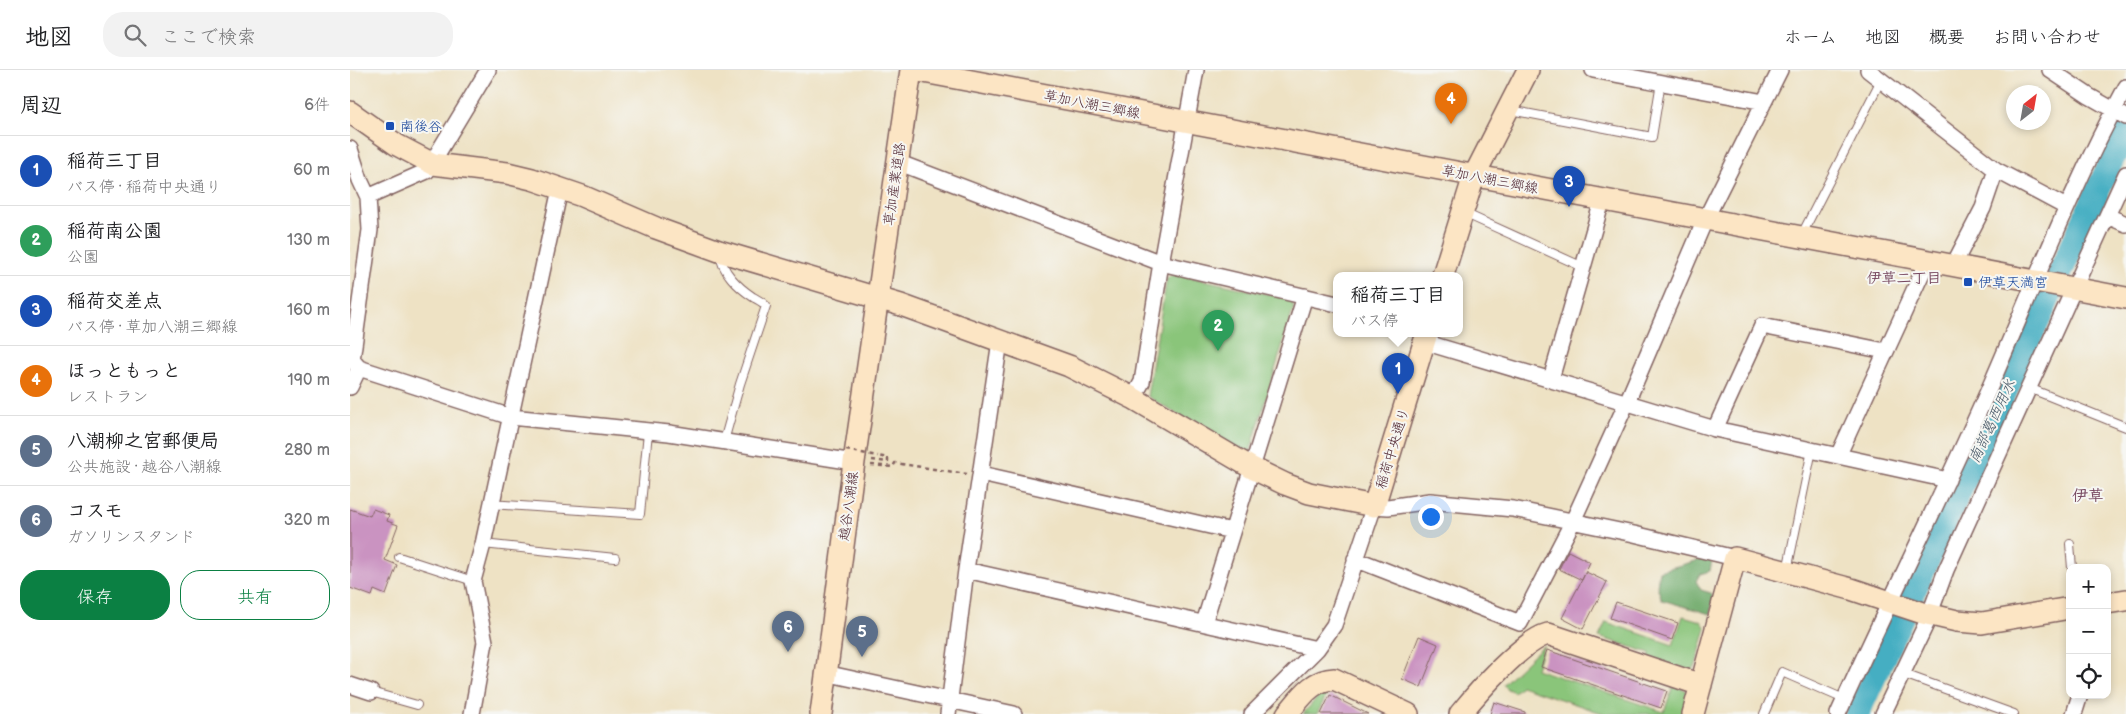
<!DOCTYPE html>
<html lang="ja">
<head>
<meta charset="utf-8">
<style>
	:root { --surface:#fff; --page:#f2f2f2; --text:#202124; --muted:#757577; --line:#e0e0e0; --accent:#0b8043 }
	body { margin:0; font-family:"Balsamiq Sans","Klee One",sans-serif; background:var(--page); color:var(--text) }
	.controls { position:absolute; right:15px; bottom:15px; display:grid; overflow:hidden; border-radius:10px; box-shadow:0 2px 8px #0003 }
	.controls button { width:45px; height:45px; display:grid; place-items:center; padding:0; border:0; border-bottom:1px solid var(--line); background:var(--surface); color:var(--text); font:25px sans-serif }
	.compass { position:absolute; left:1656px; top:15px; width:45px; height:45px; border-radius:50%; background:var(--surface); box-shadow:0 2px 8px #0003; rotate:31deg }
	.you { position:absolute; left:1080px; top:446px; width:18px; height:18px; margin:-12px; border:4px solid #fff; border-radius:50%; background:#1a73e8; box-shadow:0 0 0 8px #1a73e833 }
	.badge { display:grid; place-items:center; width:32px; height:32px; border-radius:50%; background:var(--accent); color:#fff; font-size:16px; font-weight:700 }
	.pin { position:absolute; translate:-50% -41px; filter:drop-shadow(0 1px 2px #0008) }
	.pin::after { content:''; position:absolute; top:26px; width:18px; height:15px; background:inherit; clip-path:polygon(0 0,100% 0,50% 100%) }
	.popup { position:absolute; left:983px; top:202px; width:130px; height:65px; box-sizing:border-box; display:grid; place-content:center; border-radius:10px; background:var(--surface); filter:drop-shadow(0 1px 4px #0005); font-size:16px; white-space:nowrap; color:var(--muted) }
	.popup b { font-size:19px; color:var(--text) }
	.popup::after { content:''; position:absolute; left:50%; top:100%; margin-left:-10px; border:10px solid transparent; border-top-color:var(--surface) }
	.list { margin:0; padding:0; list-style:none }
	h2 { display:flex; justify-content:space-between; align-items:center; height:65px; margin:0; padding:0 20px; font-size:21px }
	h2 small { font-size:16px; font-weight:400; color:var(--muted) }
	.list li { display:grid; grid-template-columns:32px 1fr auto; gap:15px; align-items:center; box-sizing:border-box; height:70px; padding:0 20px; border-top:1px solid var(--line) }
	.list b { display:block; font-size:19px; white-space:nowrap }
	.list p { margin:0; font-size:16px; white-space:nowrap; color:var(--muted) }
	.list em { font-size:16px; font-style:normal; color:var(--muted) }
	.actions { display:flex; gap:10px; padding:15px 20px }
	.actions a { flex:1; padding:11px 0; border:1px solid var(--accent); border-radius:20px; text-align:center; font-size:18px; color:var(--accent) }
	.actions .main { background:var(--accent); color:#fff }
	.icon { flex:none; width:28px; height:28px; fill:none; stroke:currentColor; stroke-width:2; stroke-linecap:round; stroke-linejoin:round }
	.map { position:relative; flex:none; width:1776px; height:644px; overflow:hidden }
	header { display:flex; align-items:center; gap:30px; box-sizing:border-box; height:70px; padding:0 25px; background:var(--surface); border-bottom:1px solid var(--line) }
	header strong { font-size:24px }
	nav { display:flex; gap:28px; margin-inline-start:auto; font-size:18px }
	.search { width:350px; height:45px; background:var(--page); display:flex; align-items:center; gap:12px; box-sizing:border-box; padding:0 18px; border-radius:20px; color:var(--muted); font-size:19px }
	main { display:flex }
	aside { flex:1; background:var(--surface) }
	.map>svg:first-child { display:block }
</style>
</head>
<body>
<header>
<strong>地図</strong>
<div class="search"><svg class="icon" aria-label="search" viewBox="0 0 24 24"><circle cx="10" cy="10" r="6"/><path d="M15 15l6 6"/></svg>ここで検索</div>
<nav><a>ホーム</a><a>地図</a><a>概要</a><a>お問い合わせ</a></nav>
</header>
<main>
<aside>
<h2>周辺<small>6件</small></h2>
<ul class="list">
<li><span class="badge" style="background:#1a4fb4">1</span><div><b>稲荷三丁目</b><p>バス停 · 稲荷中央通り</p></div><em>60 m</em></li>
<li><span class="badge" style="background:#2e9e5b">2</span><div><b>稲荷南公園</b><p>公園</p></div><em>130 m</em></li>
<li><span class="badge" style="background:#1a4fb4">3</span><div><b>稲荷交差点</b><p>バス停 · 草加八潮三郷線</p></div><em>160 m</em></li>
<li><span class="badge" style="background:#e8710a">4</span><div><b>ほっともっと</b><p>レストラン</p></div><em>190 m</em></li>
<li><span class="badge" style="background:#5c6f8a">5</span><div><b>八潮柳之宮郵便局</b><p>公共施設 · 越谷八潮線</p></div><em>280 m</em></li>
<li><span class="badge" style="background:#5c6f8a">6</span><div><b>コスモ</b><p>ガソリンスタンド</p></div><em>320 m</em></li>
</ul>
<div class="actions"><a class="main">保存</a><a>共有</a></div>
</aside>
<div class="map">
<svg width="1776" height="644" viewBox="0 0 1776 644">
	<rect width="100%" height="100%" fill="#f6f6f2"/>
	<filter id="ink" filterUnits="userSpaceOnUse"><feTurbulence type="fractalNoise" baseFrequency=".02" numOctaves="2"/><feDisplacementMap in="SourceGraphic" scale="10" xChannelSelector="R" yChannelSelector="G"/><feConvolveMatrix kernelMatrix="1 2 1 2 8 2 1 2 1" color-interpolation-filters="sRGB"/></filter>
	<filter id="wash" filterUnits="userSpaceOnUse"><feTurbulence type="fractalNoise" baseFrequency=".0096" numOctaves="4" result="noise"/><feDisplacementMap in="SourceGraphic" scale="20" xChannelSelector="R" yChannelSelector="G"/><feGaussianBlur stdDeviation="1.12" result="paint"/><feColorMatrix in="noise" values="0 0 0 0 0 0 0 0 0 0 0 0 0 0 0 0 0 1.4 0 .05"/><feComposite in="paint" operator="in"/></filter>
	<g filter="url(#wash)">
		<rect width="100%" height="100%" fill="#eee2c4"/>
		<path fill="#8ac57a" stroke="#6a7252" d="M826 204 940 229 944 237 900 382 894 385 797 326 817 208Z
			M1333 546 1351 551 1356 558 1346 595 1340 604 1299 589 1300 583 1249 567 1256 552 1323 575Z
			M1194 575 1186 599 1314 642 1323 616 1336 620 1339 627 1334 644H1255L1171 616 1164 622 1157 619 1153 614Z
			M979 621 967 644H953L971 623Z"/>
		<path fill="#6faa6a" stroke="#5c644a" d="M1353 489 1362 490 1360 501 1350 504 1346 511 1351 520 1361 523 1364 527 1360 544 1312 530 1307 516 1309 501Z"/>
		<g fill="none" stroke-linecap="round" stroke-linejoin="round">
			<path stroke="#44aec2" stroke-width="25" d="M1507 644 1776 59"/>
		</g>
		<g id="blocks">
			<path fill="#ca93c1" d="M0 439 20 446 23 439 39 445 37 451 48 455 35 490 47 495 36 525 24 520 22 526 0 518Z
				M1218 481 1240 492 1232 510 1209 499Z
				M1236 502 1257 512 1233 559 1212 548Z
				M1266 532 1328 553 1322 570 1260 548Z
				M1069 566 1088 574 1071 617 1052 609Z
				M1197 580 1317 621 1311 638 1191 597Z
				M980 625 1018 644H971Z
				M1144 632 1175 642V644H1140Z"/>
		</g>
	</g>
	<g filter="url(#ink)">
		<use href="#blocks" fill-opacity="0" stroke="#836361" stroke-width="1"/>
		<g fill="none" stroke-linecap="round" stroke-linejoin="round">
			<defs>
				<path id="lane" d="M1160 40 1302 67 1311 12
					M1114 143 1233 197
					M1451 166 1531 10
					M370 183C371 201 388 217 403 227 408 230 413 232 416 236L390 314 374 371
					M1679 318 1776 357
					M140 434 290 444 298 362
					M133 474 265 488
					M1720 474 1722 498
					M49 487 123 511
					M1437 501 1462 380
					M1551 603 1664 644
					M21 622 67 635
					M1414 644 1432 602 1494 629"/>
				<path id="street" d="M1243 0 1414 32
					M1518 0 1646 100 1716 137
					M1700 0 1739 26 1776 47
					M0 79 10 110 18 127 20 160 2 290 9 298 161 347 319 363 504 392
					M547 92 811 193 987 234
					M18 127 77 101 138 0
					M1757 146 1776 154
					M1603 196 1633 138 1646 100
					M1074 272 1365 359 1598 410
					M1201 309 1252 131
					M0 317 9 298
					M783 328 792 312 811 193 846 0
					M1365 359 1412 256 1535 281
					M1488 386 1577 192
					M631 404 882 461
					M1005 489 1170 553 1223 451 1277 332 1355 150 1430 0
					M616 500 967 579
					M854 553 955 226
					M475 603 664 644
					M0 615 21 622
					M122 644 135 572 123 511 133 474 210 119
					M598 644 616 500 650 271
					M902 644 967 579 984 555 1024 436 1038 437 1080 431 1163 439 1284 464 1385 488
					M1488 644C1538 533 1593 424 1642 312 1685 213 1724 112 1776 17
					M1533 644 1576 554 1596 500 1776 104
					M1724 644 1730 625"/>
				<path id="secondary" d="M563 0 1776 228
					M0 42 47 75 83 94 157 103 182 109 232 126 306 158 369 181 551 235 719 296 783 328 902 398 935 414 959 423 1024 436 1077 263
					M1093 205 1124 106 1178 0
					M1757 533 1776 530
					M471 644 504 392 561 0
					M937 644C951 628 961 610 984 609L1058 644
					M1110 644C1128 622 1172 571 1198 564L1351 615
					M1343 644 1385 488 1501 519 1573 543 1607 551 1632 553 1720 538"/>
			</defs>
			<use href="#lane" stroke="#836361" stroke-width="10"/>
			<use href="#street" stroke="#836361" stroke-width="18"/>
			<use href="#secondary" stroke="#836361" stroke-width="24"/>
			<path stroke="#836361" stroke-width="2.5" stroke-dasharray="4 4" stroke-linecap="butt" d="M522 390 538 392V388L528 386
				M521 395 543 397 545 393 617 404"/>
			<use href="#lane" stroke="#fff" stroke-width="8"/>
			<use href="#street" stroke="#fff" stroke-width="15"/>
			<use href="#secondary" stroke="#fce5c4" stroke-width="21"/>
			<path stroke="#836361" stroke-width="2.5" stroke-dasharray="4 4" stroke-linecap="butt" d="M496 380 528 386"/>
		</g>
	</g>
	<g fill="#1a4fb4" stroke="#f6f6f2" stroke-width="2">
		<rect x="35" y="51" width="10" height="10" rx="2.5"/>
		<rect x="1613" y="207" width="10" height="10" rx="2.5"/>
	</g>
	<g text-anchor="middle" stroke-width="4" stroke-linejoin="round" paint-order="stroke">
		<g font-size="14" fill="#4a1f2b" stroke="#f6f6f2">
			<text transform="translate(742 34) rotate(11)" y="5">草加八潮三郷線</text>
			<text transform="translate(1140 109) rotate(11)" y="5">草加八潮三郷線</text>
			<text transform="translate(544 114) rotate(-82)" y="5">草加産業道路</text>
			<text transform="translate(1042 378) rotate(-73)" y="5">稲荷中央通り</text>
			<text transform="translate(498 436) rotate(-82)" y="5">越谷八潮線</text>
		</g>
		<g font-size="14" fill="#164399" stroke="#f6f6f2" text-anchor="start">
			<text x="50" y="61">南後谷</text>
			<text x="1628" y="217">伊草天満宮</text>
		</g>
		<g font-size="15" font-weight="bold" fill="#774860" stroke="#f6f6f2">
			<text x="1554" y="213">伊草二丁目</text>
		</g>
		<g font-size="15" font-style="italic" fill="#485867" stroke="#f6f6f2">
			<text transform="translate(1642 351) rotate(-65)" y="5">南部葛西用水</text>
		</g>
		<g font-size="16" font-weight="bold" fill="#774860" stroke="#f6f6f2">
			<text x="1738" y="431">伊草</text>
		</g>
	</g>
</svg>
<div class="controls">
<button>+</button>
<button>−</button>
<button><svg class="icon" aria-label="locate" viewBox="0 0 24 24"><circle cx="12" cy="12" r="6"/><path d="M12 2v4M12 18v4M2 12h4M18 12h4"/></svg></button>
</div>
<svg class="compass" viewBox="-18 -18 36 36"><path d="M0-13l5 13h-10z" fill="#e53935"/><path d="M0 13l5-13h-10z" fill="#757577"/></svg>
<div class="you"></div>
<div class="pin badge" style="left:1048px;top:324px;background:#1a4fb4">1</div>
<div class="popup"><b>稲荷三丁目</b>バス停</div>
<div class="pin badge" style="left:868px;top:281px;background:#2e9e5b">2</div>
<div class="pin badge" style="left:1219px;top:137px;background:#1a4fb4">3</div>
<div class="pin badge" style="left:1101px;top:54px;background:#e8710a">4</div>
<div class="pin badge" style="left:512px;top:587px;background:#5c6f8a">5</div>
<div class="pin badge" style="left:438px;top:582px;background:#5c6f8a">6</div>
</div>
</main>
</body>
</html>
